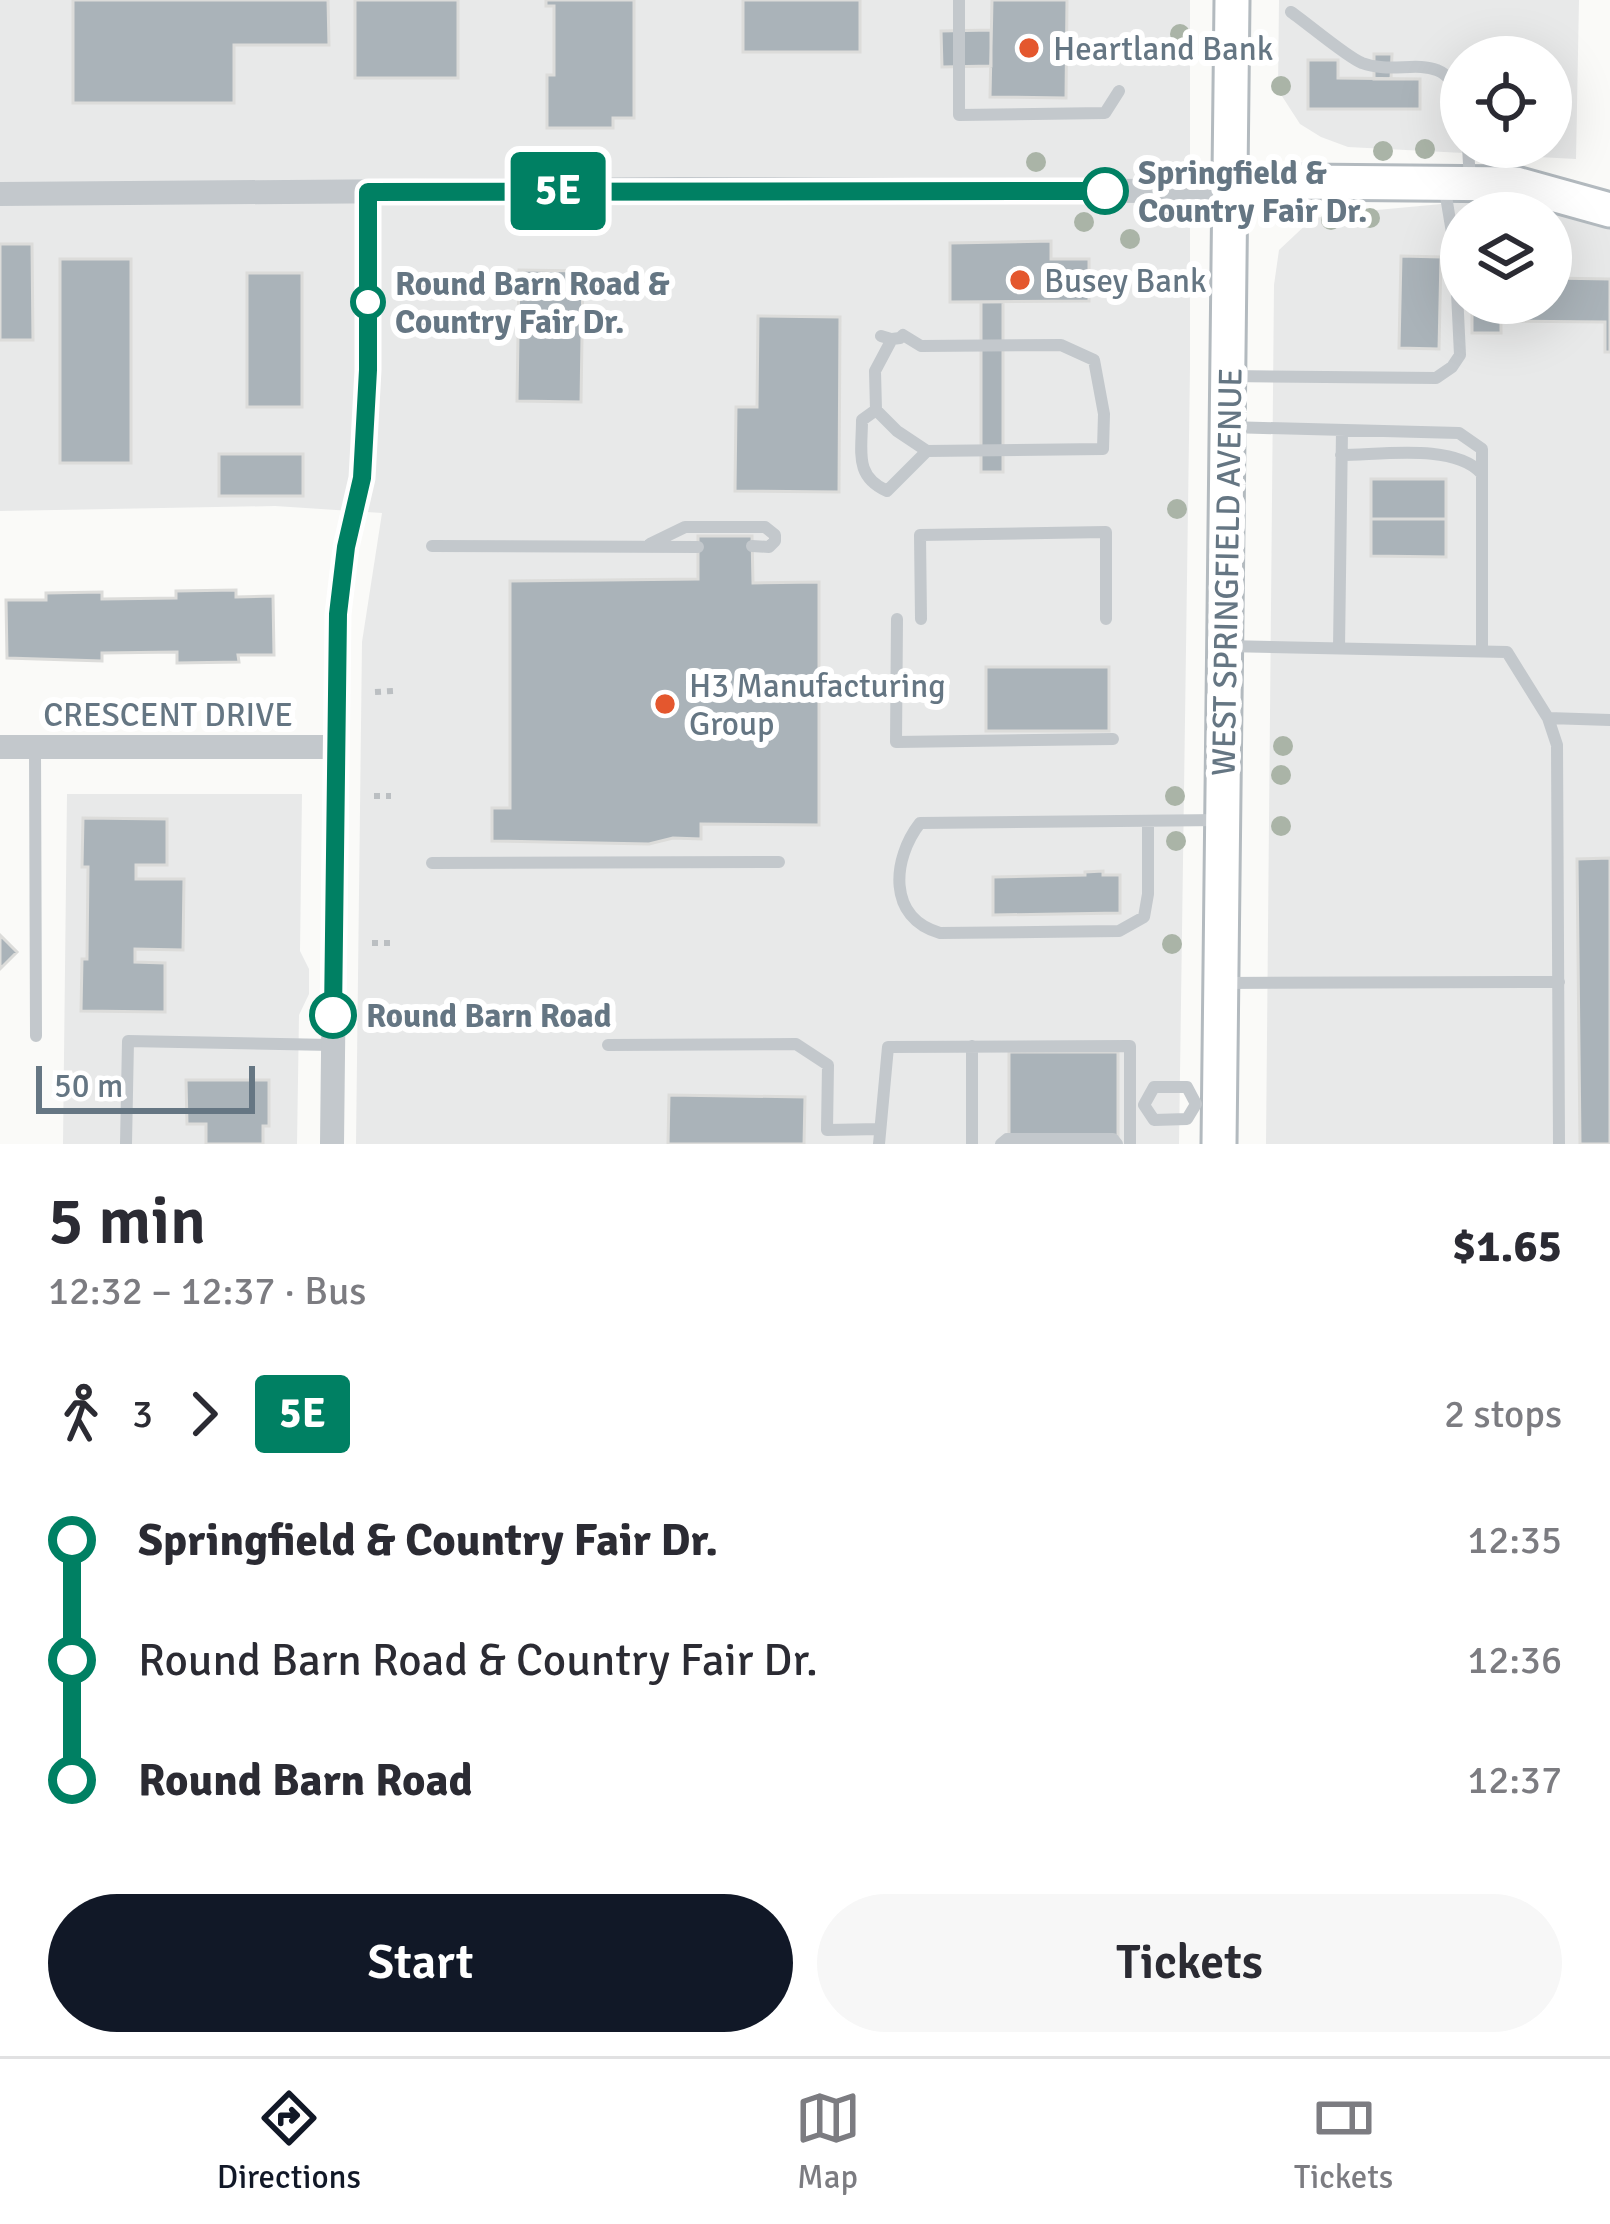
<!DOCTYPE html>
<meta charset="utf-8">
<style>
body{margin:0;font-family:Signika,sans-serif;background:#f7f7f7;color:#2b2b33;height:100vh;display:flex;flex-direction:column;font-size:45px;white-space:nowrap}
*{box-sizing:border-box;margin:0}
p{font-size:39px;color:#7c7c81}
.icon{flex:none;width:66px;height:66px;fill:none;stroke:currentColor;stroke-width:2;stroke-linecap:round;stroke-linejoin:round}
.map{position:relative;height:1144px;overflow:hidden}
.sheet{display:flex;flex-direction:column;background:#fff;flex:1}
.sheet>*{flex:none}
.badge{padding:0 24px;border-radius:9px;font-size:42px;line-height:78px}
.buttons{position:absolute;left:1440px;top:36px;display:grid;gap:24px}
.buttons a{display:grid;place-items:center;width:132px;height:132px;border-radius:50%;background:#fff;box-shadow:0 12px 48px #0002;font-size:60px}
.scale{position:absolute;left:36px;bottom:30px;width:219px;box-sizing:border-box;padding-left:12px;border:6px solid #657683;border-top:0;font-size:33px;line-height:42px;white-space:nowrap;color:#657683;-webkit-text-stroke:9px #fff;paint-order:stroke}
.map>.badge{position:absolute;translate:-50% -50%;box-shadow:0 0 0 6px #fff}
.legs{display:flex;align-items:center;gap:18px;height:132px;padding:0 48px;font-size:39px}
.legs p{margin-inline-start:auto}
.head{display:flex;align-items:center;justify-content:space-between;height:204px;padding:0 48px}
h1{font-size:66px;font-weight:600;line-height:90px}
.button{display:flex;gap:24px;margin-top:auto;padding:24px 48px}
.button a{flex:1;height:138px;border-radius:72px;background:#111827;color:#fff;font-size:48px;font-weight:600;line-height:138px;text-align:center}
.button a+a{background:#f7f7f7;color:#2b2b33}
ul{padding:0 48px;list-style:none}
li{display:flex;align-items:center;gap:42px;height:120px;font-size:45px}
li i{display:grid;place-items:center;width:18px;height:100%;margin:0 15px;background:currentColor}
li i::after{content:'';width:30px;height:30px;margin:-15px;border:9px solid;border-radius:50%;background:#fff}
li p{margin-inline-start:auto}
li:first-child i{background:linear-gradient(#0000 50%,currentColor 0)}
li:last-child i{background:linear-gradient(currentColor 50%,#0000 0)}
.tabs{display:flex;justify-content:space-around;align-items:center;height:168px;border-top:3px solid #e1e1e2;background:#fff;font-size:33px;color:#7c7c81}
.tabs a{display:grid;justify-items:center;gap:6px}
.tabs .active{color:#111827}
.map>svg:first-child{display:block}
</style>
<div class="map">
<svg width="1610" height="1144" viewBox="0 0 1610 1144">
<rect width="100%" height="100%" fill="#fafaf8"/>
<path fill="#e8e9e9" fill-rule="evenodd" d="M 0,0 L 1190,0 L 1190,367 L 1179,1144 L 356,1144 L 362,642 L 382,513 L 275,506 L 0,511 Z
M 1279,0 L 1579,0 L 1576,159 L 1348,147 L 1321,137 L 1300,124 L 1278,90 ZM 1461,57 L 1551,57 L 1551,147 L 1461,147 Z
M 1495,199 L 1579,212 L 1610,226 L 1610,1144 L 1266,1144 L 1274,285 L 1279,250 L 1312,219 L 1334,214 ZM 1461,213 L 1551,213 L 1551,303 L 1461,303 Z
M 67,794 L 302,794 L 300,951 L 309,969 L 309,994 L 299,1015 L 297,1144 L 63,1144 Z"/>
<path fill="#aab3b9" stroke="#dcdcda" stroke-width="3" d="M 73,0 L 328,0 L 329,45 L 234,45 L 234,103 L 73,103 Z
M 355,0 L 458,0 L 458,78 L 355,78 Z
M 546,0 L 634,0 L 634,118 L 613,118 L 613,128 L 547,128 L 547,75 L 554,75 L 554,6 L 546,6 Z
M 743,0 L 860,0 L 860,52 L 743,52 Z
M 992,0 L 1067,0 L 1066,98 L 990,97 Z
M 991,30 L 991,66 L 942,67 L 941,31 Z
M 1374,54 L 1392,54 L 1391,79 L 1374,79 Z
M 1308,60 L 1338,60 L 1338,78 L 1420,79 L 1420,109 L 1308,109 Z
M 1051,241 L 1051,259 L 1089,259 L 1089,301 L 950,302 L 950,243 Z
M 0,244 L 32,244 L 33,340 L 0,340 Z
M 1401,256 L 1441,257 L 1439,349 L 1399,348 Z
M 60,259 L 131,259 L 131,463 L 60,463 Z
M 519,270 L 583,271 L 581,402 L 517,401 Z
M 247,273 L 302,273 L 302,407 L 247,407 Z
M 1551,278 L 1610,279 L 1610,352 L 1605,352 L 1605,322 L 1501,321 L 1501,333 L 1472,333 L 1472,303 L 1551,303 Z
M 981,302 L 1003,302 L 1003,472 L 981,472 Z
M 758,316 L 840,317 L 839,492 L 735,491 L 736,407 L 757,407 Z
M 219,454 L 303,454 L 303,496 L 219,496 Z
M 1371,479 L 1446,479 L 1446,519 L 1371,519 Z
M 1371,519 L 1446,519 L 1446,557 L 1371,556 Z
M 698,536 L 752,536 L 753,583 L 819,582 L 819,825 L 701,824 L 701,839 L 673,838 L 649,844 L 492,841 L 492,808 L 510,808 L 510,581 L 698,579 Z
M 236,590 L 236,597 L 273,596 L 274,655 L 238,655 L 239,662 L 177,663 L 177,652 L 102,653 L 102,661 L 7,658 L 6,600 L 46,600 L 46,593 L 102,592 L 102,599 L 176,598 L 176,591 Z
M 986,667 L 1109,667 L 1109,731 L 986,731 Z
M 83,818 L 167,819 L 167,865 L 136,865 L 136,879 L 184,879 L 183,950 L 135,949 L 135,962 L 165,963 L 165,1012 L 81,1011 L 82,959 L 87,959 L 88,867 L 82,867 Z
M 1610,858 L 1610,1144 L 1580,1144 L 1577,859 Z
M 1103,871 L 1103,875 L 1120,875 L 1120,913 L 993,915 L 993,877 L 1085,875 L 1085,872 Z
M 0,935 L 17,952 L 0,969 Z
M 1009,1052 L 1118,1052 L 1118,1136 L 1009,1136 Z
M 186,1080 L 269,1080 L 269,1126 L 263,1126 L 263,1144 L 206,1144 L 206,1124 L 187,1124 Z
M 669,1095 L 805,1097 L 804,1144 L 668,1144 Z"/>
<g fill="none" stroke-linecap="round" stroke-linejoin="round">
<defs>
<path id="secondary" d="M 1231,187 L 1303,182 L 1516,184 L 1610,210
M 1219,1144 L 1232,0"/>
</defs>
<use href="#secondary" stroke="#b3babf" stroke-width="39"/>
<path stroke="#bbbfc2" stroke-width="6" stroke-dasharray="6 6" stroke-linecap="butt" d="M 375,692 L 393,691
M 374,796 L 391,796
M 372,943 L 390,943"/>
<path stroke="#c3c8cc" stroke-width="12" d="M 959,0 L 959,115 L 1105,113 L 1119,91
M 1291,12 C 1307,23 1348,58 1362,63 C 1401,78 1443,46 1461,100
M 1468,147 L 1470,181
M 881,336 L 891,339 L 892,339 L 900,338 L 903,335 L 921,346 L 1061,345 L 1094,360 L 1104,414 L 1103,449 L 927,451 L 897,431 L 876,410 L 875,371 L 892,339
M 1229,376 L 1436,378 L 1452,367 L 1460,355 L 1455,251 L 1444,184
M 876,410 L 862,420 C 862,452 854,476 887,491 L 927,451
M 1228,427 L 1459,433 L 1482,449 L 1482,651
M 1341,455 C 1380,455 1454,443 1481,473
M 650,544 L 685,527 L 765,527 L 775,535 L 775,541 L 769,547 L 752,546
M 432,546 L 698,547
M 897,619 L 896,742 L 1113,739
M 921,619 L 920,535 L 1106,532 L 1106,619
M 1226,646 L 1507,652 L 1548,718
M 1339,648 L 1342,431
M 35,748 L 36,1036
M 1148,822 L 1148,894 L 1144,917 L 1119,931 L 940,933 C 887,918 892,859 920,823 L 1222,820
M 432,863 L 779,862
M 1222,983 L 1559,982
M 608,1045 L 796,1044 L 828,1065 L 827,1130 L 880,1129
M 972,1046 L 972,1144
M 1154,1087 L 1187,1087 L 1196,1104 L 1187,1119 L 1154,1120 L 1144,1105 Z
M 126,1144 L 128,1041 L 332,1045
M 879,1144 L 888,1047 L 1130,1046 L 1130,1144
M 1001,1144 L 1007,1139 L 1113,1139 L 1117,1144
M 1559,1144 L 1557,745 L 1548,718 L 1610,720"/>
<path stroke="#c3c8cc" stroke-width="24" d="M 0,194 L 682,189 L 1163,191 L 1231,187
M 0,747 L 337,747
M 332,1144 L 338,614 L 345,547 L 362,478 L 367,370 L 368,192"/>
<use href="#secondary" stroke="#fff" stroke-width="33"/>
</g>
<g fill="#aab4a7">
<circle cx="1180" cy="34" r="10"/>
<circle cx="1281" cy="86" r="10"/>
<circle cx="1425" cy="149" r="10"/>
<circle cx="1383" cy="151" r="10"/>
<circle cx="1036" cy="162" r="10"/>
<circle cx="1370" cy="218" r="10"/>
<circle cx="1331" cy="220" r="10"/>
<circle cx="1084" cy="222" r="10"/>
<circle cx="1130" cy="239" r="10"/>
<circle cx="1177" cy="509" r="10"/>
<circle cx="1283" cy="746" r="10"/>
<circle cx="1281" cy="775" r="10"/>
<circle cx="1175" cy="796" r="10"/>
<circle cx="1281" cy="826" r="10"/>
<circle cx="1176" cy="841" r="10"/>
<circle cx="1172" cy="944" r="10"/>
</g>
<g fill="none" stroke-linecap="round" stroke-linejoin="round">
<defs>
<path id="line-1" d="M 333,1015 L 338,614 L 346,547 L 362,478 L 368,370 L 368,192 L 1105,191"/>
</defs>
<use href="#line-1" stroke="#fff" stroke-width="27"/>
<use href="#line-1" stroke="#008063" stroke-width="18"/>
</g>
<g fill="#e4572e" stroke="#fff" stroke-width="4.5">
<circle cx="1029" cy="48" r="12"/>
<circle cx="1020" cy="280" r="12"/>
<circle cx="665" cy="704" r="12"/>
</g>
<g fill="#fff" stroke="#008063" stroke-width="6">
<circle cx="1105" cy="191" r="21"/>
<circle cx="368" cy="302" r="15"/>
<circle cx="333" cy="1015" r="21"/>
</g>
<g text-anchor="middle" stroke-width="12" stroke-linejoin="round" paint-order="stroke">
<g font-size="33" fill="#657683" stroke="#fff" text-anchor="start">
<text x="1053" y="60">Heartland Bank</text>
<text x="1044" y="292">Busey Bank</text>
<text x="689" y="697">H3 Manufacturing<tspan x="689" dy="38">Group</tspan></text>
</g>
<g font-size="33" font-weight="bold" fill="#657683" stroke="#fff" text-anchor="start">
<text x="1138" y="184">Springfield &amp;<tspan x="1138" dy="38">Country Fair Dr.</tspan></text>
<text x="395" y="295">Round Barn Road &amp;<tspan x="395" dy="38">Country Fair Dr.</tspan></text>
<text x="366" y="1027">Round Barn Road</text>
</g>
<g font-size="33" fill="#657683" stroke="#fff">
<text transform="translate(1226 572) rotate(-89)" y="12">WEST SPRINGFIELD AVENUE</text>
<text x="168" y="726">CRESCENT DRIVE</text>
</g>
</g>
</svg>
<div class="buttons">
<a><svg class="icon" aria-label="locate" viewBox="0 0 24 24"><circle cx="12" cy="12" r="6"/><path d="M12 2v4M12 18v4M2 12h4M18 12h4"/></svg></a>
<a><svg class="icon" aria-label="layers" viewBox="0 0 24 24"><path d="M12 4l9 5-9 5-9-5zM3 14l9 5 9-5"/></svg></a>
</div>
<div class="scale">50 m</div>
<b class="badge" style="left:558px;top:191px;background:#008063;color:#fff">5E</b>
</div>
<section class="sheet">
<div class="head"><div><h1>5 min</h1><p>12:32 – 12:37 · Bus</p></div><b>$1.65</b></div>
<div class="legs"><svg class="icon" aria-label="walk" viewBox="0 0 24 24"><circle cx="13" cy="4" r="2"/><path d="M13 8l-2 6 4 7M11 14l-3 7M7 12l3-4h3l4 4"/></svg>3<svg class="icon" aria-label="forward" viewBox="0 0 24 24"><path d="M9 5l7 7-7 7"/></svg><b class="badge" style="background:#008063;color:#fff">5E</b><p>2 stops</p></div>
<ul>
<li><i style="color:#008063"></i><b>Springfield &amp; Country Fair Dr.</b><p>12:35</p></li>
<li><i style="color:#008063"></i><span>Round Barn Road &amp; Country Fair Dr.</span><p>12:36</p></li>
<li><i style="color:#008063"></i><b>Round Barn Road</b><p>12:37</p></li>
</ul>
<div class="button"><a>Start</a><a>Tickets</a></div>
</section>
<nav class="tabs">
<a class="active"><svg class="icon" aria-label="directions" viewBox="0 0 24 24"><path d="M12 3l9 9-9 9-9-9zM9 14v-3h6M13 9l2 2-2 2"/></svg>Directions</a>
<a><svg class="icon" aria-label="map" viewBox="0 0 24 24"><path d="M3 6l6-2 6 2 6-2v14l-6 2-6-2-6 2zM9 4v14M15 6v14"/></svg>Map</a>
<a><svg class="icon" aria-label="tickets" viewBox="0 0 24 24"><path d="M3 7h18v10H3zM15 7v10"/></svg>Tickets</a>
</nav>
